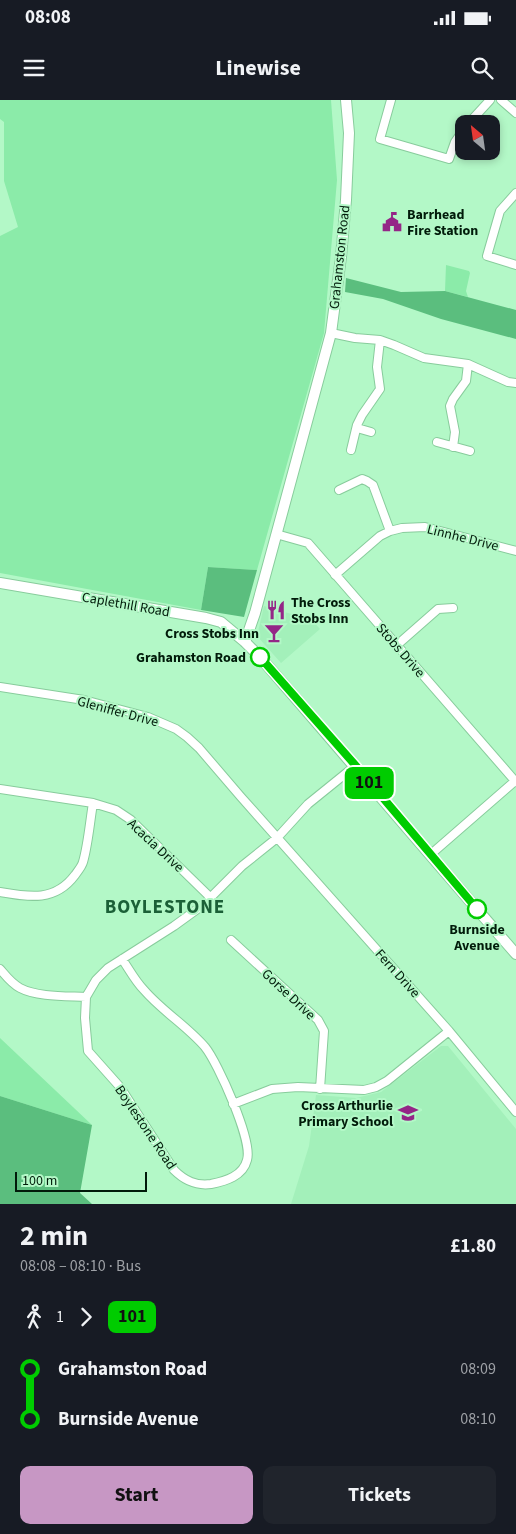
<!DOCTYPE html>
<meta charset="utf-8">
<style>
body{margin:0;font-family:"Source Sans 3",sans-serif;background:#20242c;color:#f1f3f6;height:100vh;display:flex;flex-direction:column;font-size:19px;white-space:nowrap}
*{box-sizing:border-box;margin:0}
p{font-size:16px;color:#9ea1a6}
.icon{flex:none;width:28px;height:28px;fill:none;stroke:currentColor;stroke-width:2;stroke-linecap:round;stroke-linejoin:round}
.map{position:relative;height:1104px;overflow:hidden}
.sheet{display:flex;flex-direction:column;background:#171b24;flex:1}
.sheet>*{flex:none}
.badge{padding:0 10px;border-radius:8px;font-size:18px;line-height:32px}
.needle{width:32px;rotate:331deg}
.controls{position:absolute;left:455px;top:15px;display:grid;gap:10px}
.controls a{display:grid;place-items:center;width:45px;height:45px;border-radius:10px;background:#171b24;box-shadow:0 2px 8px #0003;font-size:25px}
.scale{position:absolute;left:15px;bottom:12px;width:132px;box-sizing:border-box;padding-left:5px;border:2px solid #011b0a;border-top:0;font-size:14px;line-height:18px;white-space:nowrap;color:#011b0a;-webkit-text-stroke:4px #b3f8c7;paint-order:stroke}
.map>.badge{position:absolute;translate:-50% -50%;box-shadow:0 0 0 2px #fff}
.legs{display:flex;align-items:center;gap:8px;height:55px;padding:0 20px;font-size:16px}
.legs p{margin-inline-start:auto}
.overview{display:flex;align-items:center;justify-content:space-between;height:85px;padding:0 20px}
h1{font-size:28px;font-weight:700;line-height:38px}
.button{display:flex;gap:10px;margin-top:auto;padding:10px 20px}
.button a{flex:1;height:58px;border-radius:10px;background:#c797c4;color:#111;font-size:20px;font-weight:700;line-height:58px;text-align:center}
.button a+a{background:#20242c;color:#f1f3f6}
ul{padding:0 20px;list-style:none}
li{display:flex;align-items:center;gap:18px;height:50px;font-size:19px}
li i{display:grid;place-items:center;width:8px;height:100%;margin:0 6px;background:currentColor}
li i::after{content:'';width:12px;height:12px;margin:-6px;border:4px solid;border-radius:50%;background:#171b24}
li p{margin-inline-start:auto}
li:first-child i{background:linear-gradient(#0000 50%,currentColor 0)}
li:last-child i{background:linear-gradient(currentColor 50%,#0000 0)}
.status{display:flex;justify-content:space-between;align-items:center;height:35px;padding:0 25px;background:#171b24;direction:ltr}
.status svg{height:14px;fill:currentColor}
header{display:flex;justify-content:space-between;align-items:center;height:65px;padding:0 20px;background:#171b24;font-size:22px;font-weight:700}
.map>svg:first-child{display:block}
</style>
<div class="status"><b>08:08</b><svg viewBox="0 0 49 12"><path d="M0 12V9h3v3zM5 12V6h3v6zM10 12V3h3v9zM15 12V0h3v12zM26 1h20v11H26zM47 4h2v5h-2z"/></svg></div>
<header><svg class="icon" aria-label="menu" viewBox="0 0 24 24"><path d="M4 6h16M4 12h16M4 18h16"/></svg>Linewise<svg class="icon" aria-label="search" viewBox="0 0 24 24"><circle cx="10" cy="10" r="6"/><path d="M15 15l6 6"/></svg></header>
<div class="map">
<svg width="516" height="1104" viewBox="0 0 516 1104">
<rect width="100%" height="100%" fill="#b3f8c7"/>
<path fill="#a3f0ba" d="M 264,506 L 312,520 L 320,529 L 281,563 L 257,536 Z
M 441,946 L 448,946 L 516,1029 L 516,1104 L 291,1104 L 309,1046 L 316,995 L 356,998 L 381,992 Z"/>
<path fill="#8beba9" d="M 0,0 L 331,0 L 337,80 L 324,233 L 257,470 L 208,467 L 201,510 L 0,473 L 0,136 L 18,127 L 4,81 L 4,22 L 0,19 Z
M 446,165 L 469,171 L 470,173 L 466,191 L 468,197 L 445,191 Z
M 0,938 L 92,1025 L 0,996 Z"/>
<path fill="#5bbe7e" d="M 346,178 L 401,192 L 445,191 L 516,210 L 516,239 L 441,219 L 383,199 L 345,192 Z
M 208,467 L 257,470 L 244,517 L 201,510 Z
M 0,996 L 92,1025 L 80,1093 L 92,1104 L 0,1104 Z"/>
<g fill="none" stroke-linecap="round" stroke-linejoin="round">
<defs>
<path id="street" d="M 391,0 L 380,39 L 449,59 L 455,42 L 464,29
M 501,0 L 516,13
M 468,24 L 490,0
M 516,93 L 500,111 L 487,156 L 516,165
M 331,233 L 355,238 L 380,240 L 394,245 L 424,258 L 468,264 L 508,282 L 516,283
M 357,328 L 371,332
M 437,342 L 470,351
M 453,347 L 455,332 L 450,306 L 453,299 L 466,281 L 468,264
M 351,350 L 357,325 L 362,315 L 380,289 L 377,267 L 380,240
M 339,390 L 362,379 L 367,381 L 373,385 L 390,431
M 276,434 L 308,443 L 516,682
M 335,475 L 380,436 L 390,431 L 402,428 L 425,427 L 516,451
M 397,545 L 438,509 L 453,508
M 0,587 L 84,600 L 148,617 L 176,629 L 187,637 L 199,648 L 241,697 L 449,931 L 516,1012
M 0,689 L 93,703 L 116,710 L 131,720 L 211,798
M 430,755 L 515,681
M 0,792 C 29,797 55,802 75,775 C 78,771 82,766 83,762 C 88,745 90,721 93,703
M 231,840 L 318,920 L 324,931 L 320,989
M 122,859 C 129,869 135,881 144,890 C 162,911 187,926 205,947 C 218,963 253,1041 247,1060 C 243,1076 226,1081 211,1084 C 196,1086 185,1081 174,1070 L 120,987 L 88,951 L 85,918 L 86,897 L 96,880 L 108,868 L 174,826 L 203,805 L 242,766 L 277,738 L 308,704 L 355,666
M 0,869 C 6,876 11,883 20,888 C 37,897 66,896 86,897
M 233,1004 L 272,989 L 298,987 L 364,990 L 376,987 L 387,981 L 449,931"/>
<path id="secondary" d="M 0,483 L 206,518 L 221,522 L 245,542 L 260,557 C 346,656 430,756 516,854
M 245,542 L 255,513 L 331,233 L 341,157 L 346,100 L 349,33 L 346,0"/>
</defs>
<use href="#street" stroke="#88cc9c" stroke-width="10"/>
<use href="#secondary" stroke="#88cc9c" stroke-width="12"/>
<use href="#street" stroke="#fff" stroke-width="8"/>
<use href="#secondary" stroke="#fff" stroke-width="10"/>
</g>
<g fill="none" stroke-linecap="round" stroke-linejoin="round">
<defs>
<path id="line-1" d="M 260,557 L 356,666 L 477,809"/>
</defs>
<use href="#line-1" stroke="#fff" stroke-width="11"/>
<use href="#line-1" stroke="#0c0" stroke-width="8"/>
</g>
<defs>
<symbol id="civic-bare" viewBox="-9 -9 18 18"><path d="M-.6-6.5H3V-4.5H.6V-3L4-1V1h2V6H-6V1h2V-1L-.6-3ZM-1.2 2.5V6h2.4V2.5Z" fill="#942687" stroke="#b3f8c7" stroke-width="2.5" paint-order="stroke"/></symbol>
<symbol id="restaurant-bare" viewBox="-9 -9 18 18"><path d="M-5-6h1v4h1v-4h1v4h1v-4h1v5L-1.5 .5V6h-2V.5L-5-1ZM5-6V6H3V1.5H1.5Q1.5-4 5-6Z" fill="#942687" stroke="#b3f8c7" stroke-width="2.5" paint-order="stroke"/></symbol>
<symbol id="bar-bare" viewBox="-9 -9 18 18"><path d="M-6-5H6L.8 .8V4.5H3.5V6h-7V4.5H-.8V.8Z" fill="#942687" stroke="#b3f8c7" stroke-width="2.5" paint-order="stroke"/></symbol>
<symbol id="school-bare" viewBox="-9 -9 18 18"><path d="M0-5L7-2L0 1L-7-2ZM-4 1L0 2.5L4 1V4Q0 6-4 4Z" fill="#942687" stroke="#b3f8c7" stroke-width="2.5" paint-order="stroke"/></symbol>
</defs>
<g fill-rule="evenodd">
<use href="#civic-bare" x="378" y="108" width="28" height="28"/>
<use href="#restaurant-bare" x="262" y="496" width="28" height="28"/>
<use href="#bar-bare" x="260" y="519" width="28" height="28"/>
<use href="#school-bare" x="394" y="999" width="28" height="28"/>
</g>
<g fill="#fff" stroke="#0c0" stroke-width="2.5">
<circle cx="260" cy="557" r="9"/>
<circle cx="477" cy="809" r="9"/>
</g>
<g text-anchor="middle" stroke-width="4" stroke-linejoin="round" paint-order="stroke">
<g font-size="14" font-weight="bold" fill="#011b0a" stroke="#b3f8c7" text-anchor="start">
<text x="407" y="119">Barrhead<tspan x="407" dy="16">Fire Station</tspan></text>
<text x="291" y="507">The Cross<tspan x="291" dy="16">Stobs Inn</tspan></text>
<text x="259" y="538" text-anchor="end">Cross Stobs Inn</text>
<text x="393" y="1010" text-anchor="end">Cross Arthurlie<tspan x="393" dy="16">Primary School</tspan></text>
</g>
<g font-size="14" fill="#011b0a" stroke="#b3f8c7">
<text transform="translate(339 157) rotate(-84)" y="5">Grahamston Road</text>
<text transform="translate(463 437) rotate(14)" y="5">Linnhe Drive</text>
<text transform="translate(126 504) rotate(10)" y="5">Caplethill Road</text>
<text transform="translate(401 550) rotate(49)" y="5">Stobs Drive</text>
<text transform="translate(118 611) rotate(15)" y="5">Gleniffer Drive</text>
<text transform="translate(156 745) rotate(43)" y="5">Acacia Drive</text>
<text transform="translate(398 873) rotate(48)" y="5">Fern Drive</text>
<text transform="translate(289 894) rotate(43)" y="5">Gorse Drive</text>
<text transform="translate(146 1027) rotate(56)" y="5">Boylestone Road</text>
</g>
<g font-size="14" font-weight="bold" fill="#011b0a" stroke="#b3f8c7" text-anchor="end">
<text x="246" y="562">Grahamston Road</text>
<text x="477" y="834" text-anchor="middle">Burnside<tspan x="477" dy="16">Avenue</tspan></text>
</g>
<g font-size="19" font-weight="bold" letter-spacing="1" fill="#1b6037" stroke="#b3f8c7">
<text x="165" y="813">BOYLESTONE</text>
</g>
</g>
</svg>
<div class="controls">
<a><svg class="needle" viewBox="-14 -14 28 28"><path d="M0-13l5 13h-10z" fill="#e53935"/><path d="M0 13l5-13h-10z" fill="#9ea1a6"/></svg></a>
</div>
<div class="scale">100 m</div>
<b class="badge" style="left:369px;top:683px;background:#0c0;color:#111">101</b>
</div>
<section class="sheet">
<div class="overview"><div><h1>2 min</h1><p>08:08 – 08:10 · Bus</p></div><b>£1.80</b></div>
<div class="legs"><svg class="icon" aria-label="walk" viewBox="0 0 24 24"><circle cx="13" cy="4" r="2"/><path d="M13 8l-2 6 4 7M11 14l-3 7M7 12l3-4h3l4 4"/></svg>1<svg class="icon" aria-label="forward" viewBox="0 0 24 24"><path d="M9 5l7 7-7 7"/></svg><b class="badge" style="background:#0c0;color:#111">101</b></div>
<ul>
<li><i style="color:#0c0"></i><b>Grahamston Road</b><p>08:09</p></li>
<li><i style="color:#0c0"></i><b>Burnside Avenue</b><p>08:10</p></li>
</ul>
<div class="button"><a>Start</a><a>Tickets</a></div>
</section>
